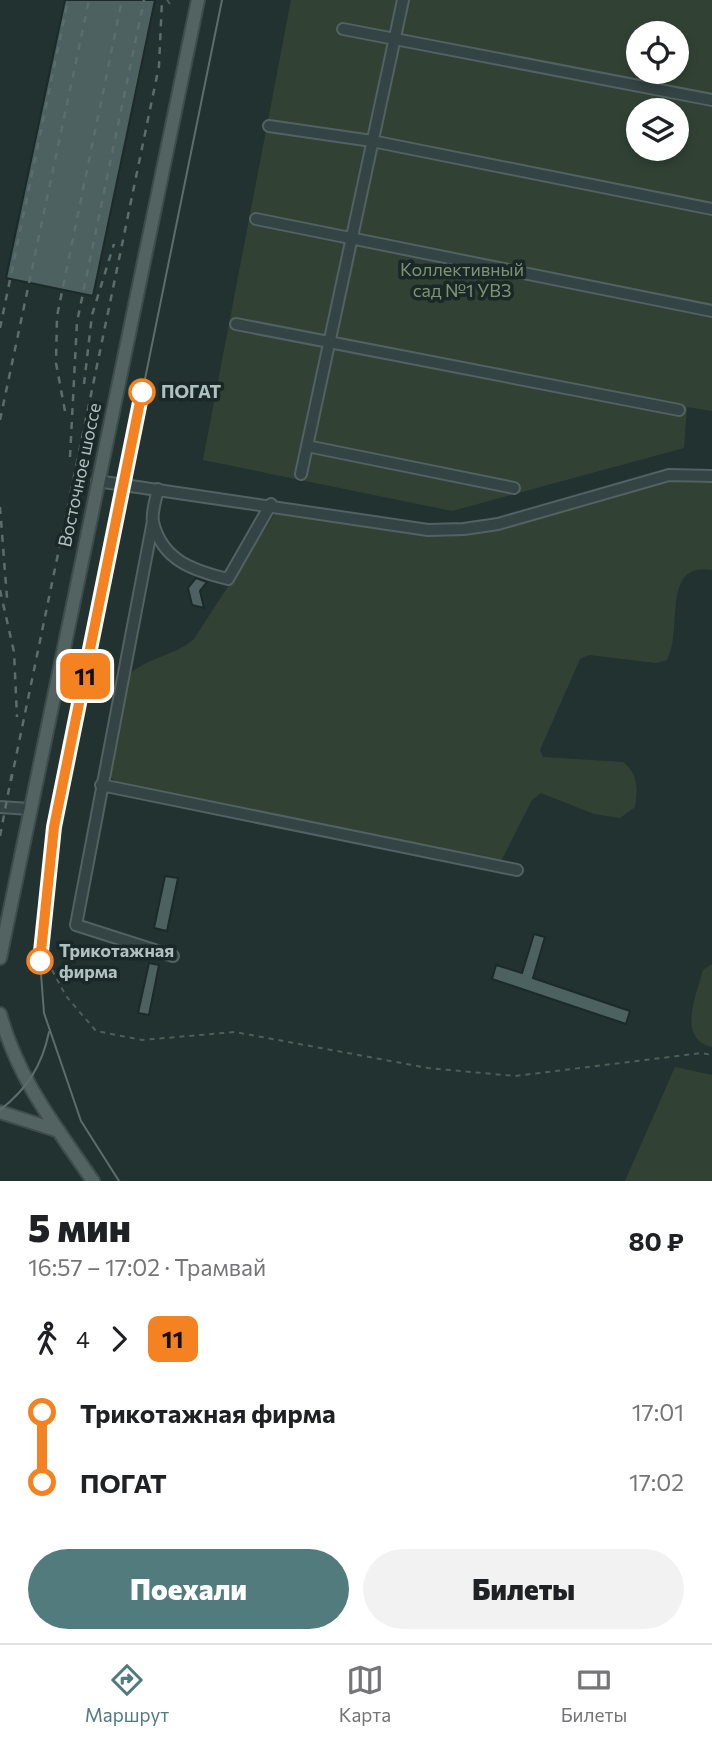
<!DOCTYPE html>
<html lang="ru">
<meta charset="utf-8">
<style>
body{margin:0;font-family:Commissioner,sans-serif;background:#f2f2f2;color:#202124;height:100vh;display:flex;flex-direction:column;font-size:26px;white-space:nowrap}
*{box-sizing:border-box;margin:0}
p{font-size:23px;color:#757577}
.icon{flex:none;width:38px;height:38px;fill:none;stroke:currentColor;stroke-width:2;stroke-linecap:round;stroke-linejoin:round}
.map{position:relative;height:1181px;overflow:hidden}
.sheet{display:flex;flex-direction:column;background:#fff;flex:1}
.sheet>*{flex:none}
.badge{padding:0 14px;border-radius:10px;font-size:24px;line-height:46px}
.controls{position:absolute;left:626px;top:21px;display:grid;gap:14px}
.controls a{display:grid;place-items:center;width:63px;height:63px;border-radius:50%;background:#fff;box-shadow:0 4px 10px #0003;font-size:35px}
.map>.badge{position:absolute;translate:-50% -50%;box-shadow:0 0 0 4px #fff}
.legs{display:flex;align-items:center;gap:10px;height:77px;padding:0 28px;font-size:23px}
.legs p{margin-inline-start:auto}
.head{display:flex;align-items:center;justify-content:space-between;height:119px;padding:0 28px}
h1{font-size:38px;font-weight:800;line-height:52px}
.button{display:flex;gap:14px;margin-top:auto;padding:14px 28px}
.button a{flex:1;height:80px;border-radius:42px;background:#517b7c;color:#fff;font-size:28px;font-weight:800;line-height:80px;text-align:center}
.button a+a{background:#f2f2f2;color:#202124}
ul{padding:0 28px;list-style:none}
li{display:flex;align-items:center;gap:24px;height:70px;font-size:26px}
li i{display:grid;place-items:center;width:10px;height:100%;margin:0 9px;background:currentColor}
li i::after{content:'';width:18px;height:18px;margin:-9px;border:5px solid;border-radius:50%;background:#fff}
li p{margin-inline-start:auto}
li:first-child i{background:linear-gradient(#0000 50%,currentColor 0)}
li:last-child i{background:linear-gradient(currentColor 50%,#0000 0)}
.tabs{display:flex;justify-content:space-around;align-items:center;height:98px;border-top:2px solid #e0e0e0;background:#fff;font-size:19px;color:#757577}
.tabs a{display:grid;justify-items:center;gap:4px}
.tabs .selected{color:#517b7c}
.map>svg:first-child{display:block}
</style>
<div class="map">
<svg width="712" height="1181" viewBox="0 0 712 1181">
<rect width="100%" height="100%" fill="#223231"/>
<path fill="#314235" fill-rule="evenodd" d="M 291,0 L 712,0 L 712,411 L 687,407 L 684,448 L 452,511 L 203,460 ZM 639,33 L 677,33 L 677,72 L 639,72 ZM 639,110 L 677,110 L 677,149 L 639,149 Z
M 670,481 L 712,483 L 712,570 C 660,562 684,629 667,660 L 656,663 L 589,655 L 580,659 L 540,750 L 543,757 L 623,762 C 638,774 638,788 635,807 L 620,818 L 594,814 L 541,793 L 532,800 L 501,861 L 492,861 L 118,783 L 110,777 L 109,765 L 130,674 C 148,657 175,656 194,639 L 276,512 L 426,536 L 459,536 L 497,529 Z
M 712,964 L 712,1047 C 676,1039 697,994 703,970 Z
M 675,1067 L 712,1075 L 712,1181 L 625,1181 Z"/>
<path fill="#4d6160" stroke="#1c2a29" stroke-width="2" d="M 65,0 L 155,0 L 93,296 L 6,278 Z
M 196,578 L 207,582 L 200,591 L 204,608 L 192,605 L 188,588 Z
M 165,876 L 178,878 L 167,931 L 154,928 Z
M 534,934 L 545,937 L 533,978 L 630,1011 L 626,1024 L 492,979 L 496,965 L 522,973 Z
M 149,963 L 159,965 L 149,1015 L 138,1013 Z"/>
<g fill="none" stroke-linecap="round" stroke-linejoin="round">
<defs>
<path id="minor" d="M 343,29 L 712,100
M 269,126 L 372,141 L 712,209
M 256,219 L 712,311
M 236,324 L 679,410
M 307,446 L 514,488
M 301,474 L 403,0
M 97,481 L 428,530 L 464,529 L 498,524 L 669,475 L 712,476
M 158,489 C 156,499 151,513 153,522 C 162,561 195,571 228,579 L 271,504
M 153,521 L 76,925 L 173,956
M 101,785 L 517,870
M 0,807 L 30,809"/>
<path id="major" d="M 0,958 L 198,0
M 0,1014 C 19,1081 54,1124 93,1181
M 0,1112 L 59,1131"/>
</defs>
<use href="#minor" stroke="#526161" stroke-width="14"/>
<use href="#major" stroke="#3e4d4c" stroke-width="16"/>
<path stroke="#4e5f57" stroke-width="2" stroke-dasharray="5 5" stroke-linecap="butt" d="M 167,0 L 170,4
M 52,970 L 66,996 L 96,1031 L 142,1040 L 235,1032 L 428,1068 L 515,1076 L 702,1053 L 712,1055"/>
<use href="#minor" stroke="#344343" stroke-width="10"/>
<use href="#major" stroke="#536362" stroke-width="12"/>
<path stroke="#5b6d6c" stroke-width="2" d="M 0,1110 C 27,1089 42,1066 49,1032
M 119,1181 L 81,1121 L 44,1013 L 40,961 L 54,827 L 222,0"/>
<path stroke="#5b6d6c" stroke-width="2.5" stroke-dasharray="7 7" stroke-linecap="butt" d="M 0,328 L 68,0
M 84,384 L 92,315 L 114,244
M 65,411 L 56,363 L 57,316 L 122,0
M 0,420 L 89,0
M 70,457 L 77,322 L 144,0
M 0,507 L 7,598
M 0,590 L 14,652 L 17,717
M 11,781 L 159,66 L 162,0
M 0,836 L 12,773"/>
</g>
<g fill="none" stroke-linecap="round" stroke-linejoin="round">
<defs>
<path id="line-1" d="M 40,961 L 54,827 L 142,392"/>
</defs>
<use href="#line-1" stroke="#fff" stroke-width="16"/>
<use href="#line-1" stroke="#f58220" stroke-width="10"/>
</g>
<g fill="#fff" stroke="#f58220" stroke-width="3.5">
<circle cx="142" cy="392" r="12"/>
<circle cx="40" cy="961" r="12"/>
</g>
<g text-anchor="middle" stroke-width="7" stroke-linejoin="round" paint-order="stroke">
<g font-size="18" fill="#7f9371" stroke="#1a2827">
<text x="462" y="276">Коллективный<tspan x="462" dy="21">сад №1 УВЗ</tspan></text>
</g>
<g font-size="18" font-weight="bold" fill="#afc0c0" stroke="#1a2827" text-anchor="start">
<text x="161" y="398">ПОГАТ</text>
<text x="59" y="957">Трикотажная<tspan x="59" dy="21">фирма</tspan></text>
</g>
<g font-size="18" fill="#afc0c0" stroke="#1a2827">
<text transform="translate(80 475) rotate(-78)" y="6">Восточное шоссе</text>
</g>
</g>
</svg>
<div class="controls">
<a><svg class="icon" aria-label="locate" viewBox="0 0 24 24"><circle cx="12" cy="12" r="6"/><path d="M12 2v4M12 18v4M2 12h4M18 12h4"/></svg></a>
<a><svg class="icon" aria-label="layers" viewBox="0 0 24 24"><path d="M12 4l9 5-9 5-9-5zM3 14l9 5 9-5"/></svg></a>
</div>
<b class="badge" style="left:85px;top:676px;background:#f58220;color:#111">11</b>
</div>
<section class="sheet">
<div class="head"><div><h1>5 мин</h1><p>16:57 – 17:02 · Трамвай</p></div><b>80 ₽</b></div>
<div class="legs"><svg class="icon" aria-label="walk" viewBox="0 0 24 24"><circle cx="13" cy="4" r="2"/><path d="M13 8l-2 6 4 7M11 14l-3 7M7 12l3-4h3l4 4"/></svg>4<svg class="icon" aria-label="forward" viewBox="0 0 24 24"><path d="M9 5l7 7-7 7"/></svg><b class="badge" style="background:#f58220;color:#111">11</b></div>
<ul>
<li><i style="color:#f58220"></i><b>Трикотажная фирма</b><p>17:01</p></li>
<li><i style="color:#f58220"></i><b>ПОГАТ</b><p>17:02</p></li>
</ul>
<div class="button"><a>Поехали</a><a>Билеты</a></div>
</section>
<nav class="tabs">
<a class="selected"><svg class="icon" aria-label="directions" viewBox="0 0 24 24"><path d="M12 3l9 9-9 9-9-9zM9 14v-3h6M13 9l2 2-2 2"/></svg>Маршрут</a>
<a><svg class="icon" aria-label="map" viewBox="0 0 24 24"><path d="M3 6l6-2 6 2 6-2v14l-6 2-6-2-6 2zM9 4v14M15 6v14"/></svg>Карта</a>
<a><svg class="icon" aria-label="tickets" viewBox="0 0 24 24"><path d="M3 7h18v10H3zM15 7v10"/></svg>Билеты</a>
</nav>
